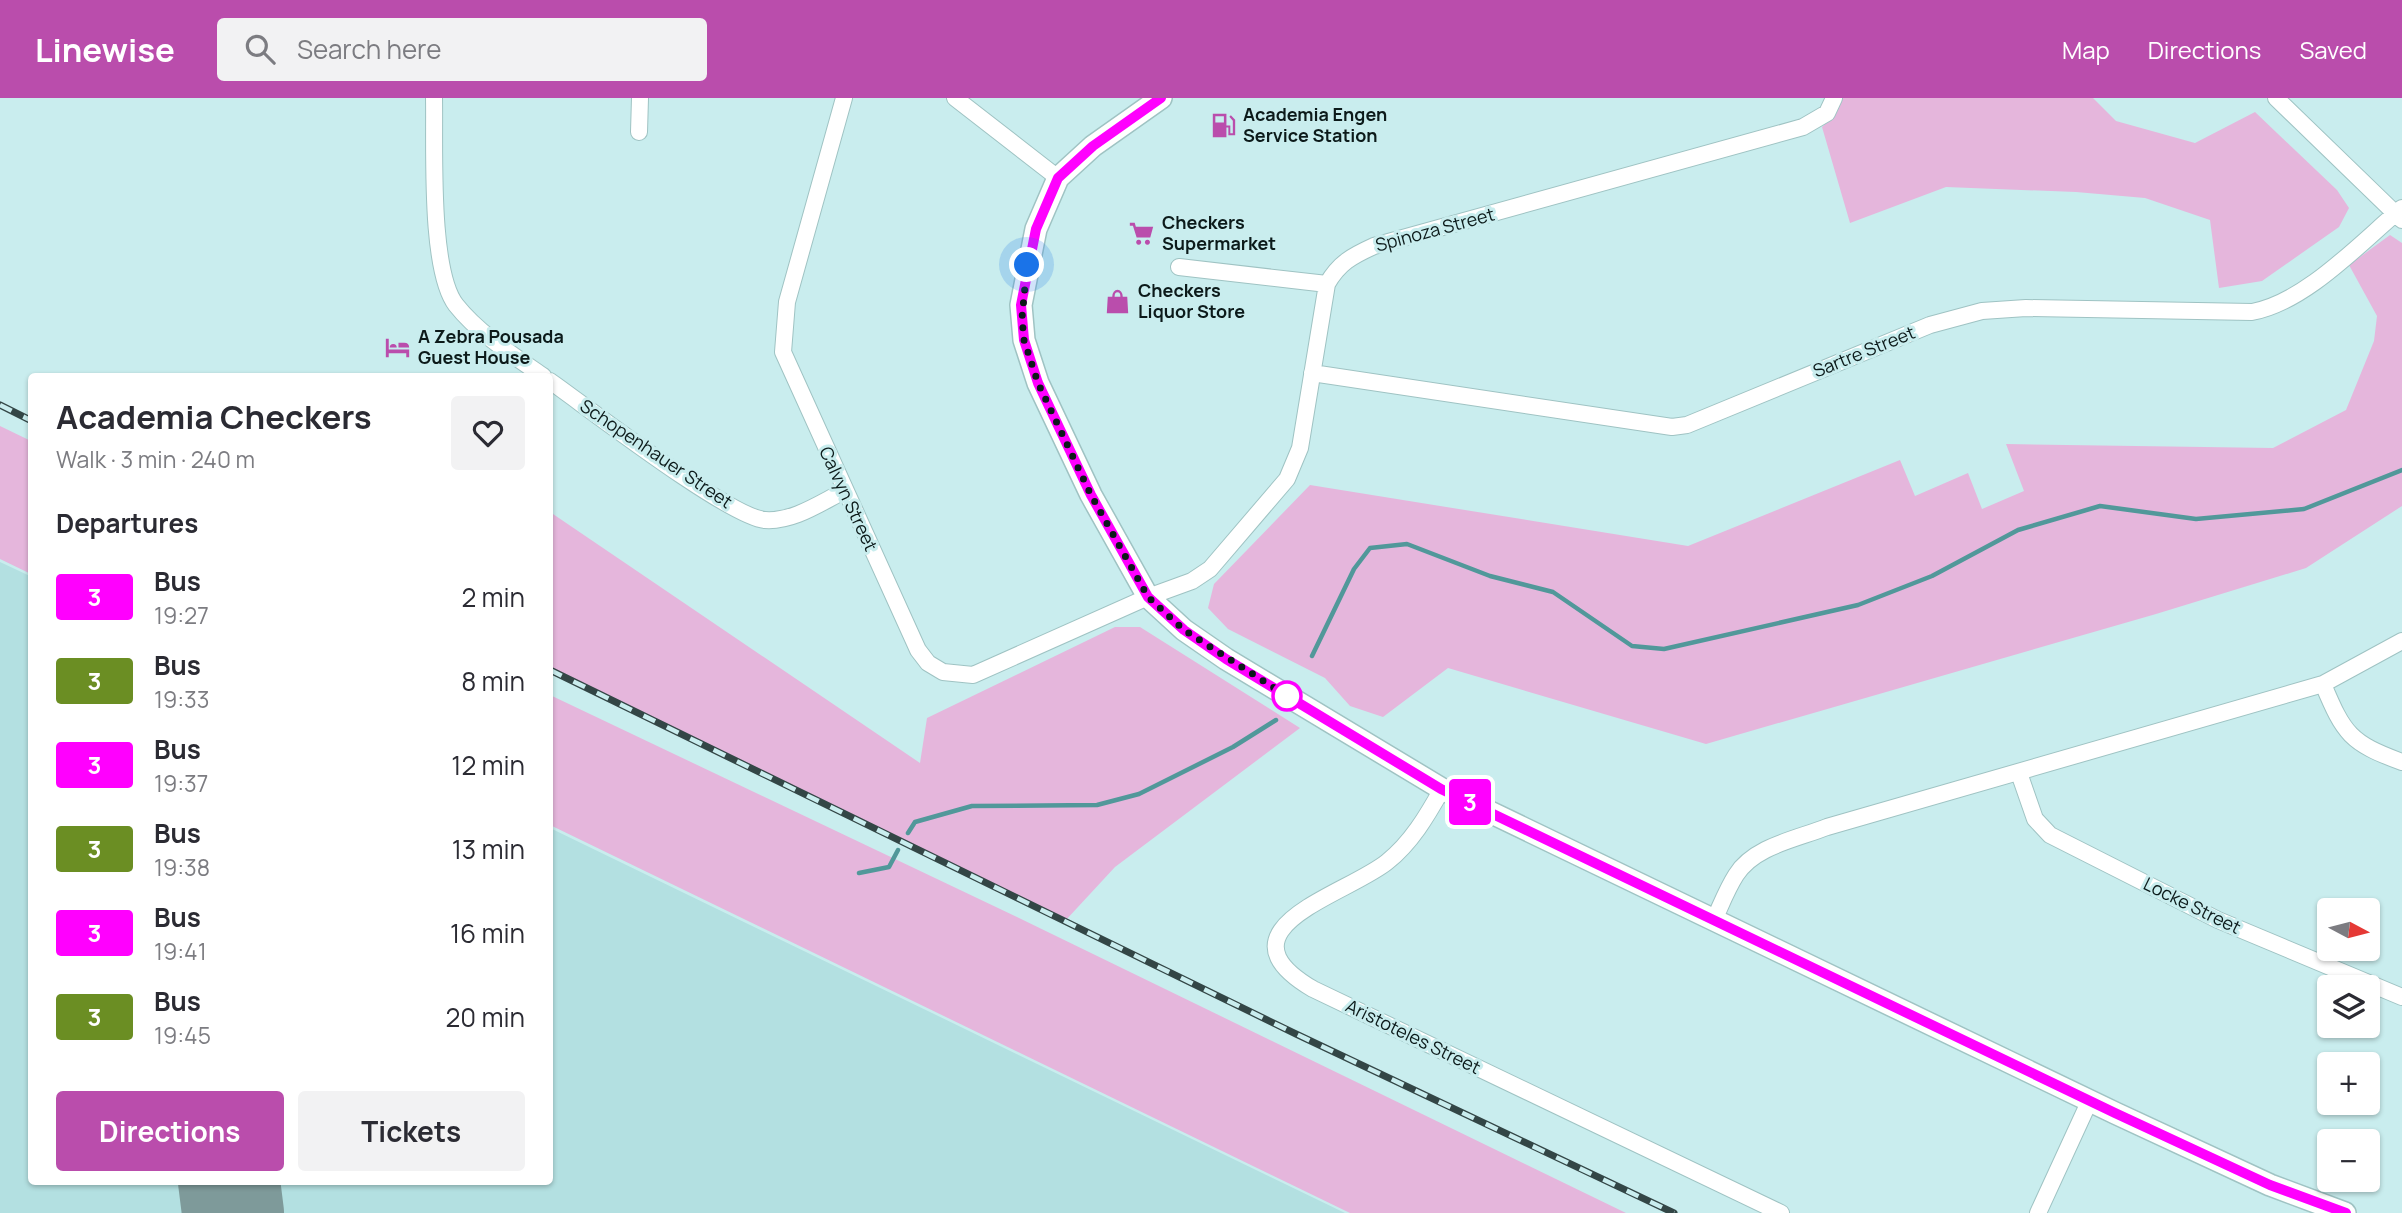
<!DOCTYPE html>
<meta charset="utf-8">
<style>
body{margin:0;font-family:Manrope,sans-serif;background:#f2f2f3;color:#2b2b33;height:100vh;display:flex;flex-direction:column;font-size:26px;white-space:nowrap}
*{box-sizing:border-box;margin:0}
p{font-size:23px;color:#7c7c81}
.icon{flex:none;width:38px;height:38px;fill:none;stroke:currentColor;stroke-width:2;stroke-linecap:round;stroke-linejoin:round}
.map{position:relative;flex:1;overflow:hidden}
.panel{position:absolute;left:28px;top:275px;width:525px;height:812px;display:flex;flex-direction:column;background:#fff;border-radius:7px;box-shadow:0 2px 5px #0004}
.panel>*{flex:none}
.badge{padding:0 14px;border-radius:5px;font-size:24px;line-height:46px}
.needle{width:46px;rotate:97deg}
.fabs{position:absolute;left:2317px;top:800px;display:grid;gap:14px}
.fabs a{display:grid;place-items:center;width:63px;height:63px;border-radius:7px;background:#fff;box-shadow:0 2px 5px #0004;font-size:35px}
.you{position:absolute;width:35px;height:35px;margin:-18px;border:5px solid #fff;border-radius:50%;background:#1a73e8;box-shadow:0 0 0 10px #1a73e833}
.map>.badge{position:absolute;translate:-50% -50%;box-shadow:0 0 0 4px #fff}
h2{padding:0 28px;font-size:26px;line-height:63px}
.round{display:grid;place-items:center;flex:none;width:74px;height:74px;border-radius:7px;background:#f2f2f3}
.overview{display:flex;align-items:center;justify-content:space-between;height:119px;padding:0 28px}
h1{font-size:33px;font-weight:700;line-height:52px}
.action{display:flex;gap:14px;margin-top:auto;padding:14px 28px}
.action a{flex:1;height:80px;border-radius:7px;background:#ba4dac;color:#fff;font-size:28px;font-weight:700;line-height:80px;text-align:center}
.action a+a{background:#f2f2f3;color:#2b2b33}
ul{padding:0;list-style:none}
li{display:flex;align-items:center;gap:21px;height:84px;padding:0 28px}
li div{flex:1}
li b{display:block;font-size:26px}
li em{font-style:normal}
li .badge{min-width:77px;font-weight:700;text-align:center}
header{display:flex;align-items:center;gap:42px;box-sizing:border-box;height:98px;padding:0 35px;background:#ba4dac;color:#fff}
header strong{font-size:33px}
nav{display:flex;gap:38px;margin-inline-start:auto;font-size:24px}
.search{width:490px;height:63px;background:#f2f2f3;display:flex;align-items:center;gap:18px;box-sizing:border-box;padding:0 24px;border-radius:7px;color:#7c7c81;font-size:26px}
.map>svg:first-child{display:block}
</style>
<header>
<strong>Linewise</strong>
<div class="search"><svg class="icon" aria-label="search" viewBox="0 0 24 24"><circle cx="10" cy="10" r="6"/><path d="M15 15l6 6"/></svg>Search here</div>
<nav><a>Map</a><a>Directions</a><a>Saved</a></nav>
</header>
<div class="map">
<svg width="2402" height="1115" viewBox="0 0 2402 1115">
<rect width="100%" height="100%" fill="#c9edee"/>
<path fill="#b3e0e1" d="M 0,464 L 32,479 L 32,1083 L 550,1083 L 550,730 L 1345,1115 L 0,1115 Z"/>
<path fill="#e5b6dc" d="M 1841,0 L 2093,0 L 2116,23 L 2195,45 L 2255,14 L 2337,92 L 2349,110 L 2339,129 L 2262,183 L 2219,190 L 2210,122 L 2145,100 L 2076,94 L 1946,89 L 1850,125 L 1822,29 L 1833,18 Z
M 2390,137 L 2402,145 L 2402,408 L 2306,470 L 2156,516 L 1706,646 L 1448,570 L 1383,619 L 1350,608 L 1325,580 L 1228,531 L 1208,510 L 1214,486 L 1310,387 L 1688,448 L 1900,362 L 1915,398 L 1968,375 L 1982,411 L 2024,393 L 2006,346 L 2273,350 L 2346,312 L 2374,243 L 2377,218 L 2349,167 Z
M 0,328 L 31,343 L 31,476 L 0,461 Z
M 550,414 L 920,665 L 927,620 L 1115,529 L 1140,529 L 1300,630 L 1115,769 L 1065,823 L 550,572 Z
M 550,597 L 1019,820 L 1626,1115 L 1350,1115 L 550,727 Z"/>
<g fill="none" stroke-linecap="round" stroke-linejoin="round">
<path stroke="#51989a" stroke-width="4.5" d="M 1312,558 L 1354,471 L 1370,450 L 1407,446 L 1490,478 L 1553,494 L 1632,548 L 1664,551 L 1858,507 L 1932,478 L 2018,432 L 2100,408 L 2196,421 L 2304,411 L 2402,372
M 908,735 L 915,724 L 972,708 L 1097,707 L 1139,696 L 1233,649 L 1276,622
M 859,775 L 889,769 L 898,752"/>
<path stroke="#7e9a9a" stroke-width="102" d="M 229,1083 L 233,1115"/>
<defs>
<path id="minor" d="M 434,0 C 435,47 429,172 456,207 C 478,235 514,258 543,278
M 844,0 L 787,204 L 783,254 L 918,552 L 928,565 L 943,574 L 973,577 L 1148,499 L 1192,483 L 1210,471 L 1287,381 L 1300,350 L 1327,186 C 1339,165 1352,158 1374,148 L 1803,29 L 1827,15 L 1834,0
M 955,0 L 1058,80
M 2276,0 L 2402,122
M 639,34 L 640,0
M 1179,169 L 1327,186
M 1312,275 L 1672,329 L 1687,327 L 1930,227 L 1982,213 L 2026,210 L 2252,214 C 2306,204 2360,145 2402,110
M 550,283 C 587,309 729,419 765,422 C 793,424 820,405 844,393
M 2323,586 C 2344,636 2350,645 2402,664
M 2019,675 L 2035,721 L 2050,737 L 2218,822 L 2402,899
M 1442,691 C 1427,718 1411,745 1387,764 C 1346,797 1211,831 1313,891 L 1781,1115
M 1714,822 C 1721,807 1727,791 1736,777 C 1754,748 1797,741 1827,729 L 2323,586 L 2402,543
M 2038,1115 L 2090,1002"/>
<path id="tertiary" d="M 1161,0 L 1093,48 L 1058,80 L 1036,131 L 1021,207 L 1024,242 L 1038,285 L 1091,397 L 1148,499 L 1184,532 L 1226,561 L 1442,691 L 2115,1015 L 2270,1087 L 2345,1115"/>
</defs>
<use href="#minor" stroke="#9fc3c3" stroke-width="18"/>
<use href="#tertiary" stroke="#9fc3c3" stroke-width="24"/>
<use href="#minor" stroke="#fff" stroke-width="16"/>
<use href="#tertiary" stroke="#fff" stroke-width="21"/>
<defs>
<path id="rail" d="M 0,307 L 32,323
M 550,572 L 1296,936 L 1674,1115"/>
</defs>
<use href="#rail" stroke="#334646" stroke-width="7"/>
<use href="#rail" stroke="#c9edee" stroke-width="4.5" stroke-dasharray="13" stroke-linecap="butt"/>
</g>
<g fill="none" stroke-linecap="round" stroke-linejoin="round">
<defs>
<path id="line" d="M 1161,0 L 1093,48 L 1058,80 L 1036,131 L 1021,207 L 1024,242 L 1038,285 L 1091,397 L 1148,499 L 1184,532 L 1226,561 L 1441,691 L 2115,1015 L 2270,1087 L 2346,1115"/>
</defs>
<use href="#line" stroke="#fff" stroke-width="16"/>
<use href="#line" stroke="#ff00fe" stroke-width="10"/>
<path stroke="#0c1a1a" stroke-width="7" stroke-dasharray="0 12.6" d="M 1027,167 L 1022,220 L 1024,242 L 1038,285 L 1091,397 L 1148,499 L 1184,532 L 1287,598"/>
</g>
<defs>
<symbol id="fuel-bare" viewBox="-9 -9 18 18"><path d="M-5.5-6h7V0h2V4h1.3V-2.5L3-4.5l.8-.8L6-3V5H2.5V1h-1V6h-7ZM-4.2-4.7v3.2H.2V-4.7Z" fill="#ba4dac" stroke="#c9edee" stroke-width="2.5" paint-order="stroke"/></symbol>
<symbol id="supermarket-bare" viewBox="-9 -9 18 18"><path d="M-6-5.5h2.5l.6 2H6L4.5 2H-2.5L-4.4-4H-6ZM-1.5 3.2a1.3 1.3 0 1 0 .1 0ZM3 3.2a1.3 1.3 0 1 0 .1 0Z" fill="#ba4dac" stroke="#c9edee" stroke-width="2.5" paint-order="stroke"/></symbol>
<symbol id="shop-bare" viewBox="-9 -9 18 18"><path d="M-5-2.5h2.3a2.7 3.5 0 0 1 5.4 0H5L5.5 6h-11ZM-1.5-2.5h3a1.5 2.3 0 0 0-3 0Z" fill="#ba4dac" stroke="#c9edee" stroke-width="2.5" paint-order="stroke"/></symbol>
<symbol id="hotel-bare" viewBox="-9 -9 18 18"><path d="M-6-4.5h1.5V1H6V5H4.5V3h-9V5H-6ZM-4 0a1.8 1.8 0 1 1 3.6 0ZM.5 0V-2.5h3Q6-2.5 6 0Z" fill="#ba4dac" stroke="#c9edee" stroke-width="2.5" paint-order="stroke"/></symbol>
</defs>
<g fill-rule="evenodd">
<use href="#fuel-bare" x="1206" y="10" width="35" height="35"/>
<use href="#supermarket-bare" x="1124" y="118" width="35" height="35"/>
<use href="#shop-bare" x="1100" y="186" width="35" height="35"/>
<use href="#hotel-bare" x="380" y="232" width="35" height="35"/>
</g>
<circle fill="#fff" stroke="#ff00fe" stroke-width="3.5" cx="1287" cy="598" r="14"/>
<g text-anchor="middle" stroke-width="6" stroke-linejoin="round" paint-order="stroke">
<g font-size="18" font-weight="bold" fill="#0c1a1a" stroke="#c9edee" text-anchor="start">
<text x="1243" y="23">Academia Engen<tspan x="1243" dy="21">Service Station</tspan></text>
<text x="1162" y="131">Checkers<tspan x="1162" dy="21">Supermarket</tspan></text>
<text x="1138" y="199">Checkers<tspan x="1138" dy="21">Liquor Store</tspan></text>
<text x="418" y="245">A Zebra Pousada<tspan x="418" dy="21">Guest House</tspan></text>
</g>
<g font-size="18" fill="#0c1a1a" stroke="#c9edee">
<text transform="translate(1435 132) rotate(-15)" y="6">Spinoza Street</text>
<text transform="translate(1864 254) rotate(-22)" y="6">Sartre Street</text>
<text transform="translate(656 356) rotate(34)" y="6">Schopenhauer Street</text>
<text transform="translate(848 401) rotate(65)" y="6">Calvyn Street</text>
<text transform="translate(2192 808) rotate(26)" y="6">Locke Street</text>
<text transform="translate(1413 939) rotate(26)" y="6">Aristoteles Street</text>
</g>
</g>
</svg>
<div class="fabs">
<a><svg class="needle" viewBox="-14 -14 28 28"><path d="M0-13l5 13h-10z" fill="#e53935"/><path d="M0 13l5-13h-10z" fill="#7c7c81"/></svg></a>
<a><svg class="icon" aria-label="layers" viewBox="0 0 24 24"><path d="M12 4l9 5-9 5-9-5zM3 14l9 5 9-5"/></svg></a>
<a>+</a>
<a>−</a>
</div>
<div class="you" style="left:1027px;top:167px"></div>
<b class="badge" style="left:1470px;top:704px;background:#ff00fe;color:#fff">3</b>
<section class="panel">
<div class="overview"><div><h1>Academia Checkers</h1><p>Walk · 3 min · 240 m</p></div><a class="round"><svg class="icon" aria-label="heart" viewBox="0 0 24 24"><path d="M12 20l-8-8c-3-5 5-10 8-4 3-6 11-1 8 4z"/></svg></a></div>
<h2>Departures</h2>
<ul>
<li><span class="badge" style="background:#ff00fe;color:#fff">3</span><div><b>Bus</b><p>19:27</p></div><em>2 min</em></li>
<li><span class="badge" style="background:#6b8e23;color:#fff">3</span><div><b>Bus</b><p>19:33</p></div><em>8 min</em></li>
<li><span class="badge" style="background:#ff00fe;color:#fff">3</span><div><b>Bus</b><p>19:37</p></div><em>12 min</em></li>
<li><span class="badge" style="background:#6b8e23;color:#fff">3</span><div><b>Bus</b><p>19:38</p></div><em>13 min</em></li>
<li><span class="badge" style="background:#ff00fe;color:#fff">3</span><div><b>Bus</b><p>19:41</p></div><em>16 min</em></li>
<li><span class="badge" style="background:#6b8e23;color:#fff">3</span><div><b>Bus</b><p>19:45</p></div><em>20 min</em></li>
</ul>
<div class="action"><a>Directions</a><a>Tickets</a></div>
</section>
</div>
